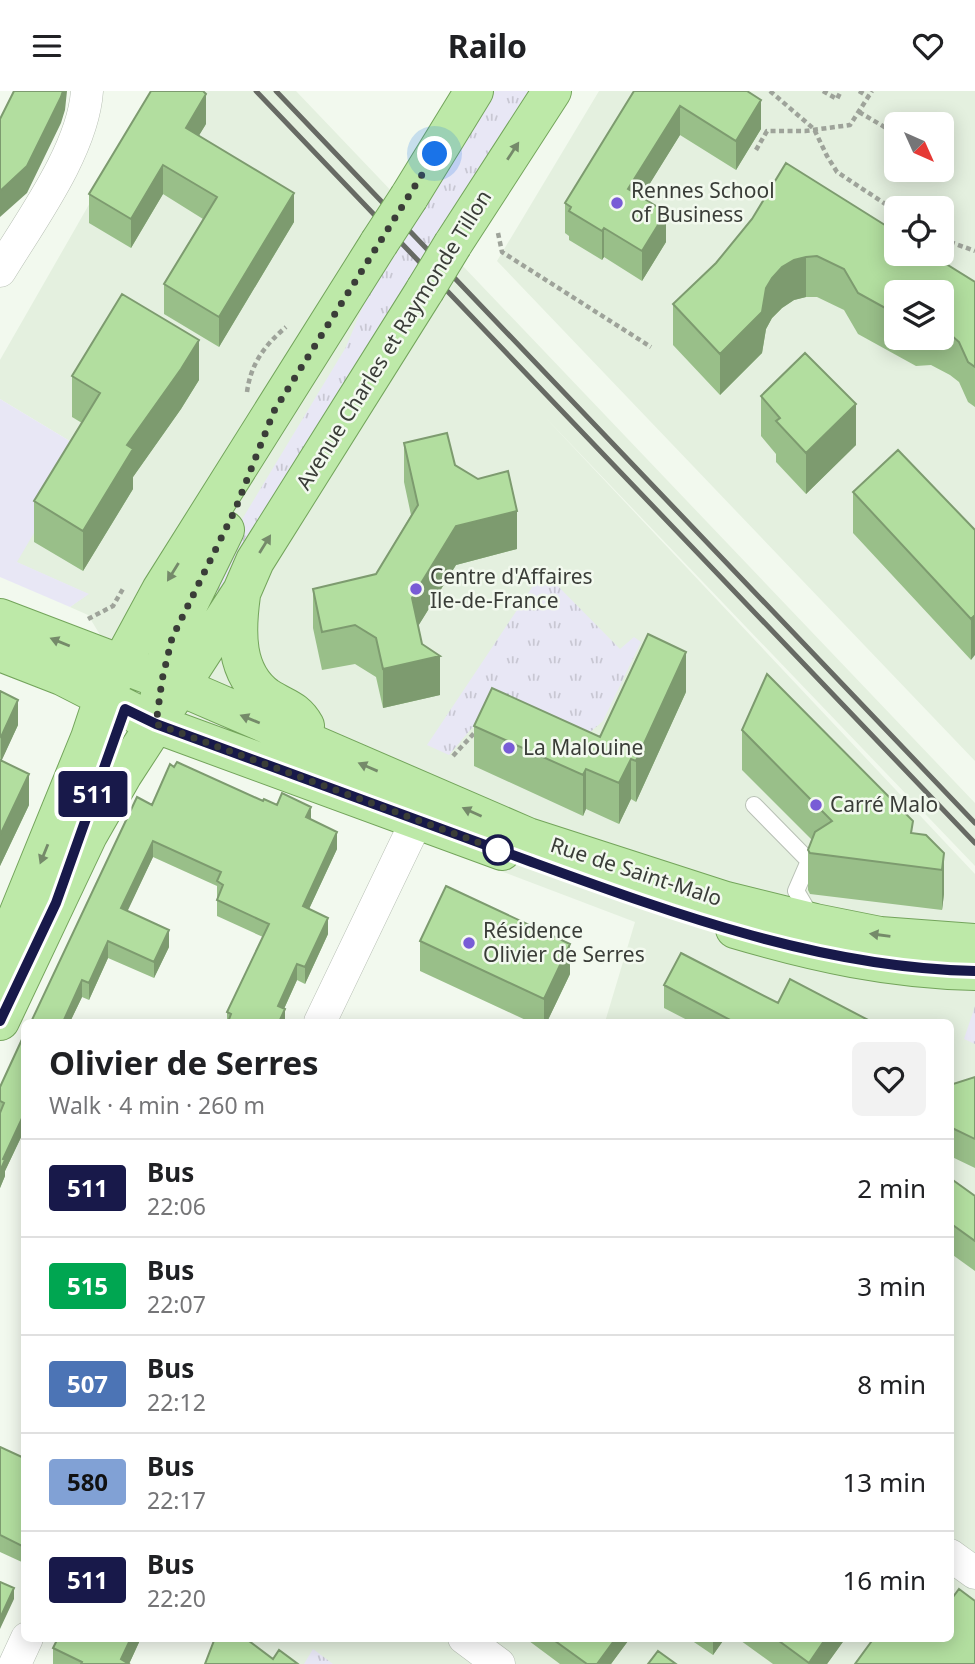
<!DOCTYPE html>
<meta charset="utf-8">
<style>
body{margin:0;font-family:"Noto Sans",sans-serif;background:#f2f2f2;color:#202124;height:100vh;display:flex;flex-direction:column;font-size:26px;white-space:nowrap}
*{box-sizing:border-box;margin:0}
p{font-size:23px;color:#757577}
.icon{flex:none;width:38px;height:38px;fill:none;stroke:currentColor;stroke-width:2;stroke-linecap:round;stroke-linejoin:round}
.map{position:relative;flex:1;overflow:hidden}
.details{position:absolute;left:21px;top:928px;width:933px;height:623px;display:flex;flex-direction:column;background:#fff;border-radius:10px;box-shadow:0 4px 18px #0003}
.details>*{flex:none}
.badge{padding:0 14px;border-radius:5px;font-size:24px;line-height:46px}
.needle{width:46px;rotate:135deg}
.controls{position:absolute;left:884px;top:21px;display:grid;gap:14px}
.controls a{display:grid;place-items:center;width:70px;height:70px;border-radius:10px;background:#fff;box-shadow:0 4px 18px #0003;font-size:35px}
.you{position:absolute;width:35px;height:35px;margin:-18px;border:5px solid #fff;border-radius:50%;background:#1a73e8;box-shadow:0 0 0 10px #1a73e833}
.map>.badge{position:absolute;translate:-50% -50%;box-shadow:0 0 0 4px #fff}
.round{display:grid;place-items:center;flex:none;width:74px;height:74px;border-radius:10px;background:#f2f2f2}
.headline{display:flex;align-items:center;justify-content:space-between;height:119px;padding:0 28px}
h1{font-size:33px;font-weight:700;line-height:52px}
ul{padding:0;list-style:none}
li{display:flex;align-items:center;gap:21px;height:98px;padding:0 28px;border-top:2px solid #e0e0e0}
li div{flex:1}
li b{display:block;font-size:26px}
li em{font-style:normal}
li .badge{min-width:77px;font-weight:700;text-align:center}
header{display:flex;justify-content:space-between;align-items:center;height:91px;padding:0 28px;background:#fff;font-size:32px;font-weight:700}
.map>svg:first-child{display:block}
</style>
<header><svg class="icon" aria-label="menu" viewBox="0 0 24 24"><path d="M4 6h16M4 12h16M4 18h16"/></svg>Railo<svg class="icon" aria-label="heart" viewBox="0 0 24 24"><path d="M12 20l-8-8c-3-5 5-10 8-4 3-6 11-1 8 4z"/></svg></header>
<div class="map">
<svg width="975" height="1573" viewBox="0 0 975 1573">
<defs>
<pattern id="grass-tufts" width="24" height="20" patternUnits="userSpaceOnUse" patternTransform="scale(1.75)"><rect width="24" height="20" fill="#e8e7f5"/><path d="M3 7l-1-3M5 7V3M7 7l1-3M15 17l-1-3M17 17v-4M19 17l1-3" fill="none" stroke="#c8c7d3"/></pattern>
</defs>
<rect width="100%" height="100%" fill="#f2f9ee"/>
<path fill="#e4f0df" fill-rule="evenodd" d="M 154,0 L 296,0 L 975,712 L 975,775 L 544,325 L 975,783 L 975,1573 L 222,1573 L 229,1547 L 950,1547 L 950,931 L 605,931 L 635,831 L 166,653 L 88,524 L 70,516 L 88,503 L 16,471 L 83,358 L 0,308 L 0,269 Z
M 599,0 L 975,0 L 975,670 L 497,170 ZM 896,33 L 942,33 L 942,79 L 896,79 ZM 896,117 L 942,117 L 942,163 L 896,163 ZM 896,201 L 942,201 L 942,247 L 896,247 Z"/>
<path fill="url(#grass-tufts)" d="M 490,0 L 537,0 L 191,551 L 229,450 L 346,256 L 379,176 Z
M 543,480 L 620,558 L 634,546 L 641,551 L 603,630 L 588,643 L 492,624 L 472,637 L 449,664 L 427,654 Z
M 975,915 L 975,953 L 964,948 Z
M 313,1558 L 333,1573 L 304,1573 Z"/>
<path fill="#e8e7f5" d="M 0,308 L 83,358 L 17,471 L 89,503 L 70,516 L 0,486 Z"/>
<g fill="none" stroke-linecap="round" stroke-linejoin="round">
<defs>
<path id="service" d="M 754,714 L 809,770 L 796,800 L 812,827"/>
<path id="minor" d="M 0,180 C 31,129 83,59 87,0
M 320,931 L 417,729
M 950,1464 L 975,1482
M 464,1547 L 499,1573
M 15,1573 L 27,1547"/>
<path id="primary" d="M 409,106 L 474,0
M 453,153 L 552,0
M 241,504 C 236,540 234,582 267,606 C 283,617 295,617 305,635
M 0,527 L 181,596 L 528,746 L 726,810 L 815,832 L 880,845 L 975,852
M 0,561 L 62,585 L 156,633 L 502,760
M 159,613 L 161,589 L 172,547 L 225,439
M 735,838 C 816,862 890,878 975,880
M 0,868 L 90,647 L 103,608 L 121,573 L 161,499 L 379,152
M 0,930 L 88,744 L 123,683 L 242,500 L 255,470 L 425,199"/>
</defs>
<use href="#service" stroke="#b8c0b5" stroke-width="18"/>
<use href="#minor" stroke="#b8c0b5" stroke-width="33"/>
<use href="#primary" stroke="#73a45b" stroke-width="40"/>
<path stroke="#9ea39a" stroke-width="4.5" stroke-dasharray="5 3.5" stroke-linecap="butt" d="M 770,0 L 814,38 L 827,65 L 837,81 L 896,120
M 823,0 L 837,8 L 841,0
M 859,0 L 869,6
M 859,21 L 893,41
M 756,59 L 767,40 L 805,40 L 850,34 L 872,0
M 498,142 L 502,161 L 651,256
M 942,148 L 975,160
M 247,301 C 251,272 265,254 286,236
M 88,528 L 113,515 L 124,496
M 453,665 L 478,638"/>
<use href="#service" stroke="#fff" stroke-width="16"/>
<use href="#minor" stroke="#fff" stroke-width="32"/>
<use href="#primary" stroke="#bde9a8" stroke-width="38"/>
<path stroke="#676a64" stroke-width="5" d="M 256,0 L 975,752
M 276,0 L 975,732"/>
<defs>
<path id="primary-bridge" d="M 379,152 L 409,106
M 425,199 L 453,153"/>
</defs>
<use href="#primary-bridge" stroke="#73a45b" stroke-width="40" stroke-linecap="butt"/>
<use href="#primary-bridge" stroke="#bde9a8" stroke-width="38"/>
</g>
<path fill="#99bf89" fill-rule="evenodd" d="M 634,0 L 761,38 L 736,79 L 680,44 L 641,106 L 666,151 L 642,190 L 604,166 L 602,169 L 569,149 L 569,145 L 565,142 L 565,112 Z
M 206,33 L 199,44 L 294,131 L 219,256 L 164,223 L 164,193 L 203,128 L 163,103 L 131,157 L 89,132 L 89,103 Z
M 752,128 L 975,191 L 975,316 L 968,311 L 959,291 L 950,284 L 931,274 L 916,275 L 858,243 L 844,219 L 817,206 L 806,206 L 794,209 L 782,217 L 772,227 L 766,238 L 762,262 L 720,304 L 673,254 L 673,213 L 716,172 ZM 896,201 L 942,201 L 942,247 L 896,247 Z
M 72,285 L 199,289 L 181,318 L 133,386 L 133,398 L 83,480 L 34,451 L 34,410 L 82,332 L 72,326 Z
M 761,305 L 856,354 L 806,403 L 776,371 L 776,363 L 761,345 Z
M 404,352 L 455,374 L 517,458 L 456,474 L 418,535 L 422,553 L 440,604 L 383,617 L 376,586 L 355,573 L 322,579 L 313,537 L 313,498 L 376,483 L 411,424 L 404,391 Z
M 853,401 L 975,439 L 971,569 L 853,442 Z
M 0,600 L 18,634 L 1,670 L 29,714 L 0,775 Z
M 686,601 L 636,711 L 631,708 L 619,733 L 586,718 L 583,725 L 474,675 L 474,635 L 600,646 Z
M 742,639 L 944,762 L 944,803 L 942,819 L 810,803 L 808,799 L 808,759 L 812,749 L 742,679 Z
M 263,710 L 311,729 L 337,758 L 309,818 L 328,843 L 305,893 L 297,889 L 284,918 L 285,931 L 227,931 L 227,921 L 263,846 L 217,825 L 217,795 L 153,766 L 127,820 L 169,856 L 154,887 L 108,867 L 89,909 L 82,906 L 70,931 L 31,931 L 152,714 Z
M 420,850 L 570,883 L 547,931 L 530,931 L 420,880 Z
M 664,894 L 872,931 L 691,931 L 664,917 Z
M 24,944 L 24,1040 L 5,1080 L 5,1085 L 0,1097 L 0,996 Z
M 975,986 L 975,1077 L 950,1065 L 950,994 Z
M 950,1087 L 975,1105 L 975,1180 L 950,1162 Z
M 0,1356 L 24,1367 L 24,1472 L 0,1461 Z
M 58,1547 L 141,1547 L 129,1573 L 53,1573 L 53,1557 Z
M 525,1547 L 628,1547 L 628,1550 L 611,1573 L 560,1573 Z
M 688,1547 L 725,1547 L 713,1564 Z
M 737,1547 L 845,1547 L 845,1548 L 827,1573 L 773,1573 Z"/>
<path fill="#7d9b6f" d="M 63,0 L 67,0 L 65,19 L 61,32 L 27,102 L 0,126 L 0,100 Z
M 206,3 L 206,33 L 186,66 L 186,37 Z
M 761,9 L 761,38 L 736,79 L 736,50 Z
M 680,15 L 680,44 L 628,128 L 628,98 Z
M 163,74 L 163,103 L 131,157 L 131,128 Z
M 294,102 L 294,131 L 219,256 L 219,226 Z
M 666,121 L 666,151 L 642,190 L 642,160 Z
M 604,137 L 604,166 L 602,169 L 602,140 Z
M 806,166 L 806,206 L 794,209 L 782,217 L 772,227 L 766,238 L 762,262 L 720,304 L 720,263 L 766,197 L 772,187 L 782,176 L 794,169 Z
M 199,249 L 199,289 L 181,318 L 133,386 L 133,398 L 83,480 L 83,440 L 127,354 Z
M 856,313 L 856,354 L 806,403 L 806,362 Z
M 517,420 L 517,458 L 456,474 L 412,545 L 412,507 L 456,435 Z
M 975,524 L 975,564 L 971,569 L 971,528 Z
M 686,561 L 686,601 L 636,711 L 636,670 Z
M 440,565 L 440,604 L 383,617 L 383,578 Z
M 18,609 L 18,634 L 1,671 L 1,646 Z
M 631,668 L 631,708 L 619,733 L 619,692 Z
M 586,678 L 586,718 L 583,725 L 583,684 Z
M 29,683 L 29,714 L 0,775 L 0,744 Z
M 311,716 L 311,732 L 306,726 Z
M 337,741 L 337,758 L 303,831 L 303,815 Z
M 153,750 L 153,766 L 121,834 L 121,817 Z
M 944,762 L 944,803 L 942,819 L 942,779 Z
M 328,827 L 328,843 L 305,893 L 305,876 Z
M 169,839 L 169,856 L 154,887 L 154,871 Z
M 108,850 L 108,867 L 89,909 L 89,892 Z
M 570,853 L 570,883 L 547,931 L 544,931 L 544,908 Z
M 297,873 L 297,889 L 278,931 L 278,915 Z
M 82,889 L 82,906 L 70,931 L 63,931 Z
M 285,918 L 285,931 L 279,931 Z
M 24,1023 L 24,1040 L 5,1080 L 5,1085 L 0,1097 L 0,1080 L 3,1068 Z
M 14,1497 L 14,1508 L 0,1538 L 0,1527 Z
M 131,1547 L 141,1547 L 129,1573 L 121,1568 Z
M 616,1547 L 628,1547 L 628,1550 L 611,1573 L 597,1573 Z
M 713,1547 L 725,1547 L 713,1564 Z
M 826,1547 L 845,1547 L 845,1548 L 827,1573 L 809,1573 Z"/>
<path fill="#b2de9f" stroke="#7d9b6f" stroke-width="2" d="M 14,0 L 63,0 L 61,6 L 27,75 L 0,100 L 0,28 Z
M 151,0 L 203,0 L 206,3 L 186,37 L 294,102 L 219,226 L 164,193 L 217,106 L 163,74 L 131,128 L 89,103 Z
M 634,0 L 747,0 L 761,9 L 736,50 L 680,15 L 628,98 L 666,121 L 642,160 L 604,137 L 602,140 L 569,120 L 571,116 L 565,112 Z
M 786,72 L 896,141 L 896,163 L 930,163 L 975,191 L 975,276 L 968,271 L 959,251 L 950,243 L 942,239 L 942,201 L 896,201 L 896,223 L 858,202 L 844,178 L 817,165 L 806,166 L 794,169 L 782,176 L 772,187 L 766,197 L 762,221 L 720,263 L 673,213 L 716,172 L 752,128 Z
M 122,203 L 199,249 L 181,278 L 127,354 L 133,358 L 83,440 L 34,410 L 100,302 L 72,285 Z
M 805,262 L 856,313 L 806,362 L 776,330 L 780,327 L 761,305 Z
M 447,342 L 455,374 L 478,388 L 508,380 L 517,420 L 456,435 L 412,507 L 422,553 L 440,565 L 383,578 L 376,547 L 355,534 L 322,541 L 313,498 L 376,483 L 418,414 L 404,352 Z
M 898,359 L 975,439 L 975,524 L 971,528 L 853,401 Z
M 648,543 L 686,561 L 636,670 L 631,668 L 619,692 L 586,678 L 583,684 L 474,635 L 492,597 L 600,646 Z
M 767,583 L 913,730 L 911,742 L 926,744 L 944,762 L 942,779 L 810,762 L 808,759 L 815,741 L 832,730 L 742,639 Z
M 0,600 L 18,609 L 1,646 L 0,645 Z
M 0,669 L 29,683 L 0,744 Z
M 177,671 L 263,710 L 264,708 L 277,714 L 282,702 L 311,716 L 306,726 L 337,741 L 303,815 L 328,827 L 305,876 L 297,873 L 278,915 L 285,918 L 279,931 L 228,931 L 231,923 L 227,921 L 269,833 L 217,809 L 223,794 L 217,790 L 221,781 L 153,750 L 121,817 L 169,839 L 154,871 L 108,850 L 89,892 L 82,889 L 63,931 L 31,931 L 137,706 L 152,714 L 170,673 L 174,676 Z
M 446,795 L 570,853 L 544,908 L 420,850 Z
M 681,862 L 778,912 L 790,888 L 872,931 L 734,931 L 664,894 Z
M 24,944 L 24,1023 L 3,1068 L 5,1069 L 0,1080 L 0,1022 L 4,1012 L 0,1010 L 0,996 Z
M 975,986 L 975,1048 L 950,1036 L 950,994 Z
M 950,1087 L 975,1105 L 975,1150 L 950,1132 Z
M 0,1356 L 24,1367 L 24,1456 L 0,1444 Z
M 0,1491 L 14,1497 L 0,1527 Z
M 959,1498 L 975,1510 L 975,1573 L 855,1573 L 874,1547 L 950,1547 L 950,1510 Z
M 58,1547 L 131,1547 L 121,1568 L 129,1573 L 81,1573 L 82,1571 L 53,1557 Z
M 215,1547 L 245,1547 L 273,1568 L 279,1559 L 298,1573 L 205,1573 Z
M 551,1547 L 616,1547 L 597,1573 L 587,1573 Z
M 775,1547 L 826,1547 L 809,1572 Z
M 658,1560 L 676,1573 L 648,1573 Z"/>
<defs><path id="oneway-solid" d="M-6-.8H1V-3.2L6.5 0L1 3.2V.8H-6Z" transform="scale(1.75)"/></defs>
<g fill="#758a6a">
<use href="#oneway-solid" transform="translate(513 60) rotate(-57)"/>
<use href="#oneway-solid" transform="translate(265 453) rotate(-58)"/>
<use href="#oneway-solid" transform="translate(173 481) rotate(122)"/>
<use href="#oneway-solid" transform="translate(60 551) rotate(-158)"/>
<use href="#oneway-solid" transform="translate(250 628) rotate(-158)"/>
<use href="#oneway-solid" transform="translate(368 676) rotate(-157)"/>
<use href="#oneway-solid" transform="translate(472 721) rotate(-156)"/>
<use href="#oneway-solid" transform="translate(44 763) rotate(112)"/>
<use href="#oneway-solid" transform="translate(880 844) rotate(-172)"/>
</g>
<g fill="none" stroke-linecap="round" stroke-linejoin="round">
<defs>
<path id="line" d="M 0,930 L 56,812 L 125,618 L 156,633 C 281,678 405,725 529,770 C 672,822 821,877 975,880"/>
</defs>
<use href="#line" stroke="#fff" stroke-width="16"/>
<use href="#line" stroke="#18194a" stroke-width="10"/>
<path stroke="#3a3d38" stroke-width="7" stroke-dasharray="0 12.6" d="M 435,63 L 274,320 L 235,419 L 172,547 L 162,589 L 156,633 L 510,763 L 498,759"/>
</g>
<g fill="#785cd6" stroke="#f2f9ee" stroke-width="2.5">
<circle cx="617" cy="112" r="7"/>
<circle cx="416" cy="498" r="7"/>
<circle cx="509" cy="657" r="7"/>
<circle cx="816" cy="714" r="7"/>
<circle cx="469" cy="852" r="7"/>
</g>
<circle fill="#fff" stroke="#18194a" stroke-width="3.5" cx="498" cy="759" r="14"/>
<g text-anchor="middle" stroke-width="5" stroke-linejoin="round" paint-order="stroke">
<g font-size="21" fill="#3a3d38" stroke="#f2f9ee" text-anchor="start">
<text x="631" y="107">Rennes School<tspan x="631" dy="24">of Business</tspan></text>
<text x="430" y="493">Centre d'Affaires<tspan x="430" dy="24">Ile-de-France</tspan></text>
<text x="523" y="664">La Malouine</text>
<text x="830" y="721">Carré Malo</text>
<text x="483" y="847">Résidence<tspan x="483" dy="24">Olivier de Serres</tspan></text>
</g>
<g font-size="21" fill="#3a3d38" stroke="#f2f9ee">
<text transform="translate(394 249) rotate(-58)" y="7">Avenue Charles et Raymonde Tillon</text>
<text transform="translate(636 781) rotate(18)" y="7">Rue de Saint-Malo</text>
</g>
</g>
</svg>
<div class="controls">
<a><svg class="needle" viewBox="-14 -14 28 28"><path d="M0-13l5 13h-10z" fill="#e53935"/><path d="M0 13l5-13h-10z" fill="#757577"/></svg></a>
<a><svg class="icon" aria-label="locate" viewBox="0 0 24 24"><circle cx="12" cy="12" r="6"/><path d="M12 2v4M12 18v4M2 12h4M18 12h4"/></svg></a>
<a><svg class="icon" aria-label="layers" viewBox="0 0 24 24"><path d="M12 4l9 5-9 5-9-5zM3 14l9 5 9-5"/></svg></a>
</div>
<div class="you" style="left:435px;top:63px"></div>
<b class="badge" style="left:93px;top:703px;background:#18194a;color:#fff">511</b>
<section class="details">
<div class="headline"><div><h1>Olivier de Serres</h1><p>Walk · 4 min · 260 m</p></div><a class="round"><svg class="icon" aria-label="heart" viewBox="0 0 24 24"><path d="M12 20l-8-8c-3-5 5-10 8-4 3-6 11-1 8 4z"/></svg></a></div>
<ul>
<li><span class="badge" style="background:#18194a;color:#fff">511</span><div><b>Bus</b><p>22:06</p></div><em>2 min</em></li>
<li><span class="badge" style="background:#00a651;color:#fff">515</span><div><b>Bus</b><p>22:07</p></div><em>3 min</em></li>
<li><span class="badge" style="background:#4c74b5;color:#fff">507</span><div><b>Bus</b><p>22:12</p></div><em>8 min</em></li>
<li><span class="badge" style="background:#81a1d5;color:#111">580</span><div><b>Bus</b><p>22:17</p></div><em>13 min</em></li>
<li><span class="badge" style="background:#18194a;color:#fff">511</span><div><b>Bus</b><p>22:20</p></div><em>16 min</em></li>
</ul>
</section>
</div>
